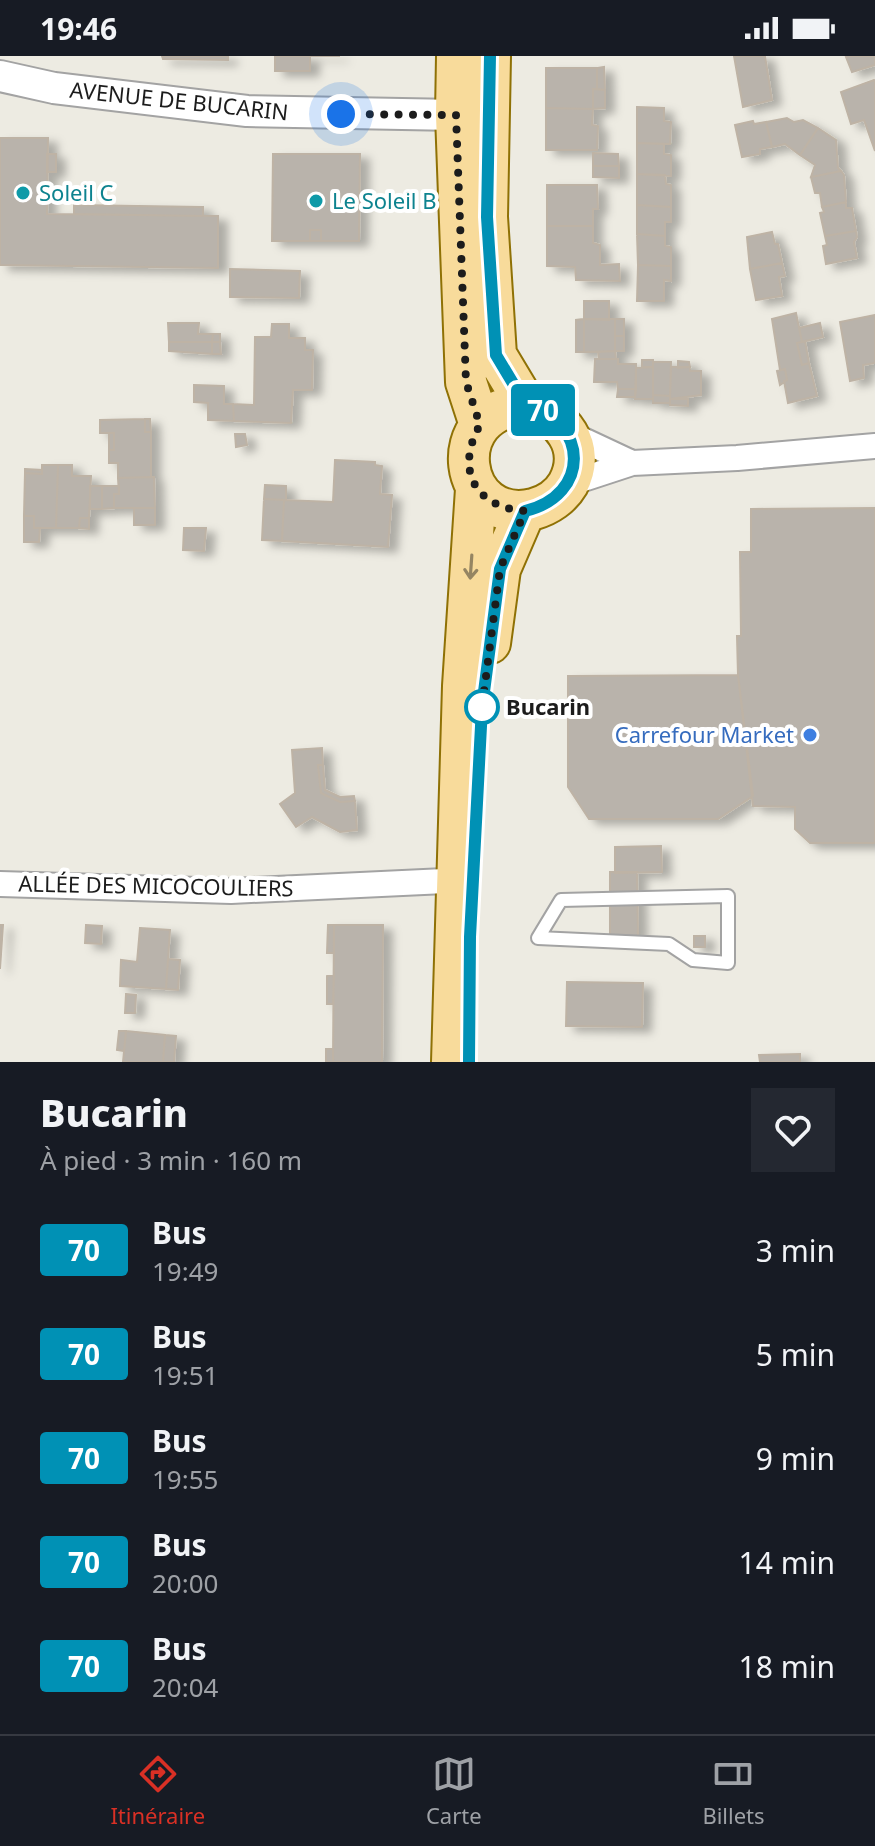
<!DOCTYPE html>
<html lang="fr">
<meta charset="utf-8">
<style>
body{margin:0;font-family:"Noto Sans",sans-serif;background:#242831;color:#f1f3f6;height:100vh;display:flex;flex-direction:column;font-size:30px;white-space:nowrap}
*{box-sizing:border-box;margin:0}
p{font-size:26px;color:#9ea1a6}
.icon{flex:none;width:44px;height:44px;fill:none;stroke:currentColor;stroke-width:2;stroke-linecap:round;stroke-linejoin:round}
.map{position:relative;height:1006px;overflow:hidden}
.details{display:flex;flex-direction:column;background:#171b24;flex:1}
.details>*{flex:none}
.badge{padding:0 16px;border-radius:6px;font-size:28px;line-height:52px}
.you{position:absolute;width:40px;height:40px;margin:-20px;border:6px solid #fff;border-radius:50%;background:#1a73e8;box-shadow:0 0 0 12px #1a73e833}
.map>.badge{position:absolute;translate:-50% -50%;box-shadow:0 0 0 4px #fff}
.round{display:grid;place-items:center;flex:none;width:84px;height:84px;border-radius:0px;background:#242831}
.headline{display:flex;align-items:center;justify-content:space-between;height:136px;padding:0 40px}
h1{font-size:38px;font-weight:800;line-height:60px}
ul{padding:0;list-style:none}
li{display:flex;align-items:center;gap:24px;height:104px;padding:0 40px}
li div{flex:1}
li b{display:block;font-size:30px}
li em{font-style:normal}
li .badge{min-width:88px;font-weight:700;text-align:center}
.status{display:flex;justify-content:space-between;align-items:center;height:56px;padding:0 40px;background:#171b24;direction:ltr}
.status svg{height:22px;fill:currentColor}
.tab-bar{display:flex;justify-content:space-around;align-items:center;height:112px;border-top:2px solid #363941;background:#171b24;font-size:22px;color:#9ea1a6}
.tab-bar a{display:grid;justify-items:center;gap:4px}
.tab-bar .selected{color:#d93025}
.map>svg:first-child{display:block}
</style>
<div class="status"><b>19:46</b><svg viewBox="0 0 49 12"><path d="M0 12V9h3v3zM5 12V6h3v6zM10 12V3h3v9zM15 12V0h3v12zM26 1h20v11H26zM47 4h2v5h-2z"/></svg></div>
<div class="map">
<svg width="875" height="1006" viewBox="0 0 875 1006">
<defs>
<filter id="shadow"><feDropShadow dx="9" dy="5" stdDeviation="4" flood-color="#0004"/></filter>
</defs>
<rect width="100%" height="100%" fill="#edebe2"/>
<path fill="#b9b3ab" stroke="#beb3a5" stroke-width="2" filter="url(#shadow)" d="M 162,0 L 228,0 L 228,4 L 163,3 Z
M 275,0 L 340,0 L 310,0 L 310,15 L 275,15 Z
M 734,0 L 765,0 L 772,44 L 743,51 Z
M 850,0 L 875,0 L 875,9 L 852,16 L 846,1 Z
M 604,11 L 605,34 L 597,33 L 597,12 Z
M 546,12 L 597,12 L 597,33 L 593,33 L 593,53 L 546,52 Z
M 874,24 L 875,26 L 875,95 L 864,64 L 851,68 L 841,36 Z
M 593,33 L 605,34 L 605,52 L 593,53 Z
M 637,51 L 664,52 L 664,65 L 671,66 L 670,88 L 637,87 Z
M 546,52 L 593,53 L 592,69 L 598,70 L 597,94 L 546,94 Z
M 787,62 L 794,66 L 803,64 L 818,72 L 800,99 L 785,88 L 772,91 L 766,66 Z
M 753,65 L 754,68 L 766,66 L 772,91 L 760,93 L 760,98 L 742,101 L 735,69 Z
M 818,72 L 836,84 L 838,112 L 841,115 L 811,121 L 815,109 L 800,99 Z
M 0,82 L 48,82 L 47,158 L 218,160 L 218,212 L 0,209 Z
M 637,87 L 664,88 L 664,98 L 671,99 L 671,120 L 637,118 Z
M 593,97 L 618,98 L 619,110 L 593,110 Z
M 47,98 L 56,98 L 56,116 L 47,116 Z
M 273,98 L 360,98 L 359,185 L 321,185 L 321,174 L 310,174 L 310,185 L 272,185 Z
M 593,110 L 619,110 L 619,122 L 593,121 Z
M 841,115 L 844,119 L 846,146 L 822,151 L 820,137 L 815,137 L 811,121 Z
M 637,118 L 665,119 L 666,128 L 671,129 L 671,151 L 637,149 Z
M 547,129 L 597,129 L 598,153 L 593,153 L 593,170 L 547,170 Z
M 846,146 L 846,152 L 852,152 L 856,175 L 825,180 L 820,157 L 824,156 L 822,151 Z
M 74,149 L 203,151 L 203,160 L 74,158 Z
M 637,149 L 671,151 L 671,166 L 665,166 L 665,180 L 637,178 Z
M 547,170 L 593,170 L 593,187 L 600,189 L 600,209 L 619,208 L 620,225 L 576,224 L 575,211 L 547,210 Z
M 310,174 L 321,174 L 321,185 L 310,185 Z
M 856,175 L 857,181 L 854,186 L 857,202 L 826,208 L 823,190 L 827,189 L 825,180 Z
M 772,176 L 775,188 L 778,188 L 782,207 L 750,213 L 747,181 Z
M 637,178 L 665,180 L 665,190 L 671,191 L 671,210 L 638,209 Z
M 782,207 L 785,220 L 779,221 L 782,240 L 756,244 L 750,213 Z
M 638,209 L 671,210 L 671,225 L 664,224 L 664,245 L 637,245 Z
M 230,213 L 300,215 L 299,242 L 230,241 Z
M 584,245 L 609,245 L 609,264 L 584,263 Z
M 796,257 L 802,286 L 797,287 L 802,309 L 809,307 L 817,340 L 788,347 L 784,325 L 787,324 L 785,313 L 780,314 L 772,263 Z
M 875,259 L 875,307 L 863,309 L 864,322 L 850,325 L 840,266 Z
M 584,263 L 584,296 L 576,296 L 576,264 Z
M 584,263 L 615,263 L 615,295 L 584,296 Z
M 615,263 L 624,263 L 624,280 L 615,280 Z
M 168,267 L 199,267 L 198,278 L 213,278 L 212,286 L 169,286 Z
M 820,267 L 823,281 L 802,286 L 799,272 Z
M 272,268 L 289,268 L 289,282 L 305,282 L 305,294 L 313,294 L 312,334 L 293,334 L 291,367 L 234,365 L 233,348 L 254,349 L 255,281 L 271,281 Z
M 213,278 L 220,278 L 220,286 L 212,286 Z
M 615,280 L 624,280 L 624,295 L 615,295 Z
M 805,285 L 809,307 L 802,309 L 797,287 Z
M 169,286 L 212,286 L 212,298 L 169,295 Z
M 212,286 L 220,286 L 221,298 L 212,298 Z
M 615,295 L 616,303 L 599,303 L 598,296 Z
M 595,303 L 618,303 L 618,308 L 636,308 L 636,333 L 618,333 L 617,326 L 594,326 Z
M 642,304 L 653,304 L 653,311 L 642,311 Z
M 678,305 L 689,306 L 690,311 L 678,312 Z
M 653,306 L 671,306 L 670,340 L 653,339 Z
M 653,311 L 653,343 L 635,343 L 636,312 Z
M 671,311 L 690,311 L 690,315 L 701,315 L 701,339 L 670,343 Z
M 785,313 L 787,324 L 780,329 L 777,315 Z
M 194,329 L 224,330 L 224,348 L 233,348 L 234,365 L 208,364 L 208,347 L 194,346 Z
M 618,333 L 636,333 L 635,341 L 617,341 Z
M 653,339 L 670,340 L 670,347 L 653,347 Z
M 670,343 L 688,343 L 688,350 L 670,349 Z
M 145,363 L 145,376 L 151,376 L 151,421 L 118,422 L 118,407 L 109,407 L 109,394 L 114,394 L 114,377 L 100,377 L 100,364 Z
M 145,363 L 150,363 L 151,376 L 145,376 Z
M 109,377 L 114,377 L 114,394 L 109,394 Z
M 235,378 L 245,378 L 247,389 L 236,391 Z
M 335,404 L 375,406 L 375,409 L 382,410 L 380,438 L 392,439 L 388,491 L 282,485 L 284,444 L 333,446 Z
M 42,409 L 58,409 L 56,472 L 34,472 L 34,460 L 24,460 L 25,417 L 42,418 Z
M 58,409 L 72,409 L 72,420 L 91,420 L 89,462 L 80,462 L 79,472 L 56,472 Z
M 25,413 L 42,414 L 42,418 L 25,417 Z
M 154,421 L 155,452 L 114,452 L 114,438 L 119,438 L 118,422 Z
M 265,429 L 286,430 L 286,444 L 264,443 Z
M 90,430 L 102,430 L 102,453 L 90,453 Z
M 102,430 L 119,430 L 119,438 L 114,438 L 114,452 L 102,453 Z
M 264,443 L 284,444 L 282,485 L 262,484 Z
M 134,452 L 155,452 L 155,469 L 134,469 Z
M 875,452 L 875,787 L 810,787 L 795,773 L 795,751 L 753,750 L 738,619 L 737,580 L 741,580 L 740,496 L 751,496 L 751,453 Z
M 24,460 L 34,460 L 34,472 L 40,472 L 39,486 L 24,486 Z
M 80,462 L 89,462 L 89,473 L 79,472 Z
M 184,472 L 206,472 L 204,495 L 183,494 Z
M 738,619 L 753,740 L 718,763 L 589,763 L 568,731 L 568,620 Z
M 322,692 L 323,709 L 318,709 L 321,737 L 340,746 L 355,745 L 357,774 L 340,776 L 312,761 L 296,771 L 280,748 L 295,737 L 292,694 Z
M 318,709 L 323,709 L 325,734 L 340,741 L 354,740 L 355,745 L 340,746 L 321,737 Z
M 661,790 L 662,816 L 615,817 L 615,791 Z
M 610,816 L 637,816 L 638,880 L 610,880 Z
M 0,869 L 3,869 L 0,913 Z
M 86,869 L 102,870 L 101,888 L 85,887 Z
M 328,869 L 334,869 L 334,897 L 327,897 Z
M 334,869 L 383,869 L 382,1006 L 333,1006 Z
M 140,872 L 170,874 L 166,933 L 120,930 L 121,904 L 137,906 Z
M 694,880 L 705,880 L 705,891 L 694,891 Z
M 168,903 L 180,904 L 178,934 L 166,933 Z
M 334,919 L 333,948 L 327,948 L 327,920 Z
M 567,926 L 643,927 L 642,971 L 566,970 Z
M 126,938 L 136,939 L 135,957 L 125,957 Z
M 119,975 L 126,975 L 124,995 L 117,994 Z
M 126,975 L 165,979 L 163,1006 L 123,1006 Z
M 165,979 L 176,980 L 174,1006 L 163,1006 Z
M 326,993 L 333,993 L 333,1006 L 326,1006 Z
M 800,998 L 800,1006 L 760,1006 L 759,999 Z"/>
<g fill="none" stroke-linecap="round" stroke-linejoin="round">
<defs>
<path id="service" d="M 728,840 L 728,907 L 693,904 L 669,888 L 538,882 L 561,844 Z"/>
<path id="minor" d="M 568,377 L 632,407
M 568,428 L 632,407 L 737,402 L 875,390
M 0,828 L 231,835 L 445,825 L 456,827"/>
<path id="tertiary" d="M 0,20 L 54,32 L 247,55 L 456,59"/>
<path id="primary" d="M 457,0 L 456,59 L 466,326 L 480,369
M 490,0 L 487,161 L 496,299 L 526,349
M 526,349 C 561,358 588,391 568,428 C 561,440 548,449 534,453 C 458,471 440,353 526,349 Z
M 490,587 L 500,513 L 525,455
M 452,1006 L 463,630 L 476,433"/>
</defs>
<use href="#service" stroke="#a3a3a3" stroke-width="16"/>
<use href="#minor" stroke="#a3a3a3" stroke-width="28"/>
<use href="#tertiary" stroke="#a3a3a3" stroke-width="34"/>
<use href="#primary" stroke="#8f7105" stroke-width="44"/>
<use href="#service" stroke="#fff" stroke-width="12"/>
<use href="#minor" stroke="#fff" stroke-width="24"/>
<use href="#tertiary" stroke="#fff" stroke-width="30"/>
<use href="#primary" stroke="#f8db9b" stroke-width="40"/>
</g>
<defs><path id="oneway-shaft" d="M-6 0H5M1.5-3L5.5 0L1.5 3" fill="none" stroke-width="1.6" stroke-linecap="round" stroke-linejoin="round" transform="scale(2)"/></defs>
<use stroke="#958562" href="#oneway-shaft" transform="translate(471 511) rotate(94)"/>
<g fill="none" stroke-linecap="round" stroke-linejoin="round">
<defs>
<path id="line" d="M 469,1006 L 470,881 L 482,651 L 500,513 L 525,455 C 591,439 589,366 526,349 L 496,299 L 487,161 L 490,0"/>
</defs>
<use href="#line" stroke="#fff" stroke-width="18"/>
<use href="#line" stroke="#0091b5" stroke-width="12"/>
<path stroke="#1c1c1c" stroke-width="8" stroke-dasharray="0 14.4" d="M 341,58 L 456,59 L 466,326 L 480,369 C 455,413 474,451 525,455 L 500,513 L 482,651"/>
</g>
<g fill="#0f9aa8" stroke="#fff" stroke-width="3">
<circle cx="23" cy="137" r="8"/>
<circle cx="316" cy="145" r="8"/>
</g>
<circle fill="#fff" stroke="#0091b5" stroke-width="4" cx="482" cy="651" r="16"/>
<circle fill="#3f7fe0" stroke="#fff" stroke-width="3" cx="810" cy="679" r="8"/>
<g text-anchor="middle" stroke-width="8" stroke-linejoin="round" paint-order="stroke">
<g font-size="22" fill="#1c1c1c" stroke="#fff">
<text transform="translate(179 45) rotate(6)" y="8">AVENUE DE BUCARIN</text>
<text transform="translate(156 830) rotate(1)" y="8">ALLÉE DES MICOCOULIERS</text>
</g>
<g font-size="22" fill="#0d838f" stroke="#fff" text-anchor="start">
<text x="39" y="145">Soleil C</text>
<text x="332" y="153">Le Soleil B</text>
</g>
<g font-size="22" font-weight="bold" fill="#1c1c1c" stroke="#fff" text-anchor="start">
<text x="506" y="659">Bucarin</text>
</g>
<g font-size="22" fill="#366cbe" stroke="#fff" text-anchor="end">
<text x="794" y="687">Carrefour Market</text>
</g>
</g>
</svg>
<div class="you" style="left:341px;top:58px"></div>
<b class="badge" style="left:543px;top:354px;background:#0091b5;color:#fff">70</b>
</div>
<section class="details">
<div class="headline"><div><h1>Bucarin</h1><p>À pied · 3 min · 160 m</p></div><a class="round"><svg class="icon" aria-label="heart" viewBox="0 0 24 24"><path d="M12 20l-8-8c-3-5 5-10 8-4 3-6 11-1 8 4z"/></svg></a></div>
<ul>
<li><span class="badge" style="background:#0091b5;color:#fff">70</span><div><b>Bus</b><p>19:49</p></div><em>3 min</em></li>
<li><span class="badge" style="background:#0091b5;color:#fff">70</span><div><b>Bus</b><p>19:51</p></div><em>5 min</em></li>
<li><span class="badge" style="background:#0091b5;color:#fff">70</span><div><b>Bus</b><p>19:55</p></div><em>9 min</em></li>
<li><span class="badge" style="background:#0091b5;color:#fff">70</span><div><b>Bus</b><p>20:00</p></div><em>14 min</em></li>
<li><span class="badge" style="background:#0091b5;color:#fff">70</span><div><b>Bus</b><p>20:04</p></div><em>18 min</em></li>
</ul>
</section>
<nav class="tab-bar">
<a class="selected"><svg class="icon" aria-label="directions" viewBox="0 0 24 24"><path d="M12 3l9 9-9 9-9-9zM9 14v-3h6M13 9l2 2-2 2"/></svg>Itinéraire</a>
<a><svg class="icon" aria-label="map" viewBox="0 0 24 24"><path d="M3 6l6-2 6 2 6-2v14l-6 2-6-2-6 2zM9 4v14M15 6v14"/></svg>Carte</a>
<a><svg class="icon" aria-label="tickets" viewBox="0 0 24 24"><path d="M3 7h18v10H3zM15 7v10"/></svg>Billets</a>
</nav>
